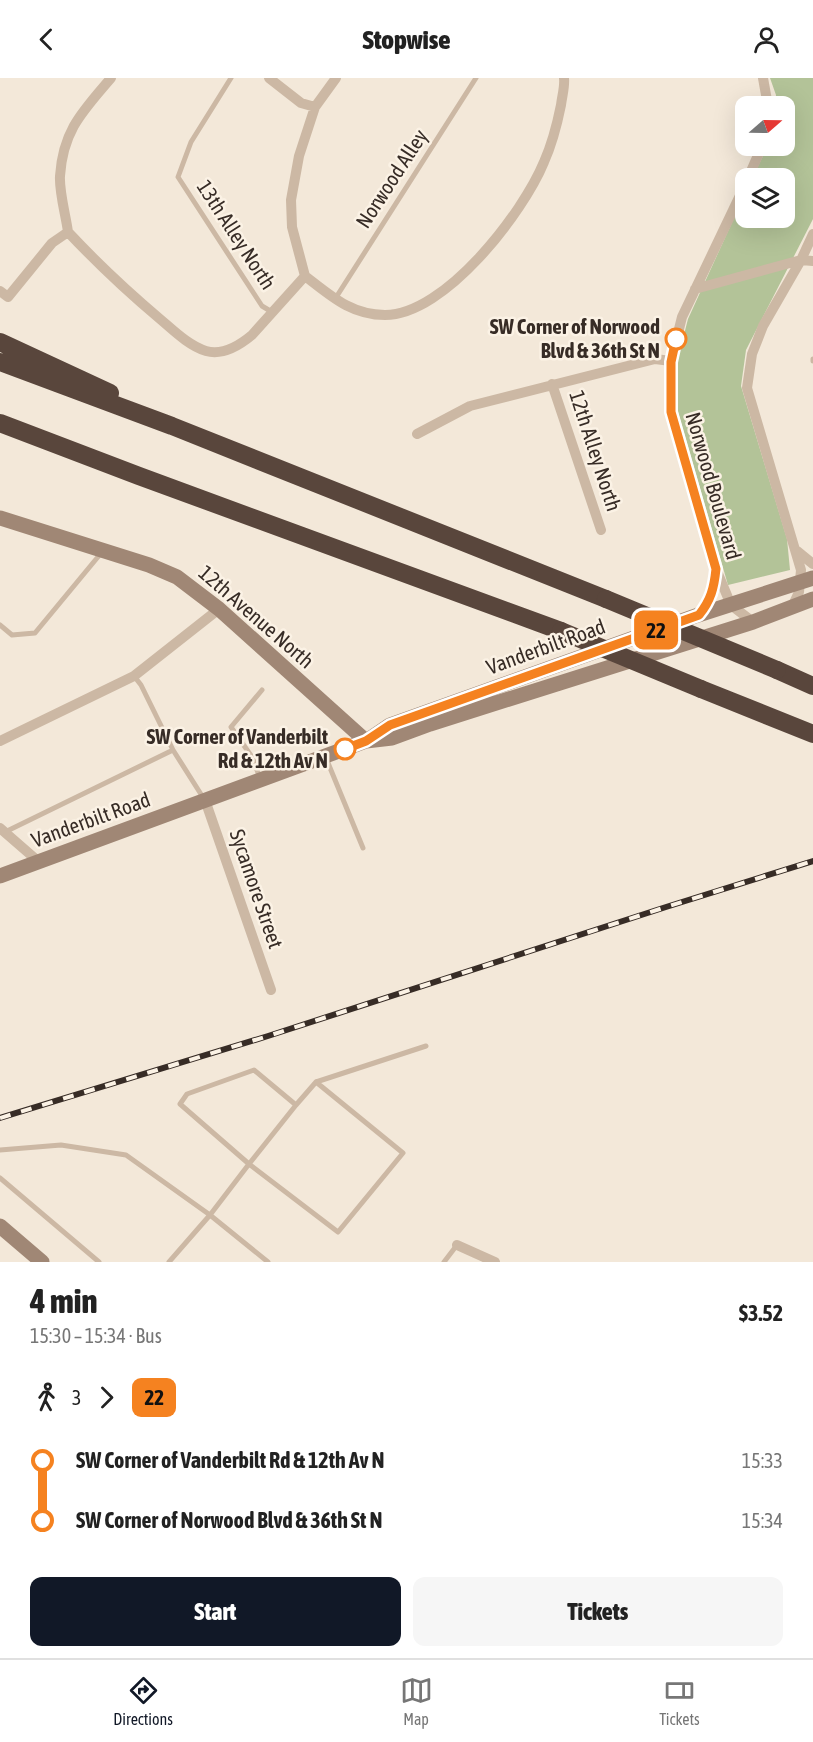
<!DOCTYPE html>
<meta charset="utf-8">
<style>
body{margin:0;font-family:"Asap Condensed",sans-serif;background:#f6f6f6;color:#222;height:100vh;display:flex;flex-direction:column;font-size:22px;white-space:nowrap}
*{box-sizing:border-box;margin:0}
p{font-size:20px;color:#767676}
.icon{flex:none;width:33px;height:33px;fill:none;stroke:currentColor;stroke-width:2;stroke-linecap:round;stroke-linejoin:round}
.map{position:relative;height:1184px;overflow:hidden}
.side{display:flex;flex-direction:column;background:#fff;flex:1}
.side>*{flex:none}
.badge{padding:0 12px;border-radius:9px;font-size:21px;line-height:39px}
.needle{width:39px;rotate:70deg}
.buttons{position:absolute;left:735px;top:18px;display:grid;gap:12px}
.buttons a{display:grid;place-items:center;width:60px;height:60px;border-radius:12px;background:#fff;box-shadow:0 6px 24px #0002;font-size:30px}
.map>.badge{position:absolute;translate:-50% -50%;box-shadow:0 0 0 3px #fff}
.legs{display:flex;align-items:center;gap:9px;height:66px;padding:0 30px;font-size:20px}
.legs p{margin-inline-start:auto}
.head{display:flex;align-items:center;justify-content:space-between;height:102px;padding:0 30px}
h1{font-size:33px;font-weight:800;line-height:45px}
.primary-button{display:flex;gap:12px;margin-top:auto;padding:12px 30px}
.primary-button a{flex:1;height:69px;border-radius:12px;background:#111827;color:#fff;font-size:24px;font-weight:800;line-height:69px;text-align:center}
.primary-button a+a{background:#f6f6f6;color:#222}
ul{padding:0 30px;list-style:none}
li{display:flex;align-items:center;gap:21px;height:60px;font-size:22px}
li i{display:grid;place-items:center;width:9px;height:100%;margin:0 8px;background:currentColor}
li i::after{content:'';width:15px;height:15px;margin:-8px;border:4px solid;border-radius:50%;background:#fff}
li p{margin-inline-start:auto}
li:first-child i{background:linear-gradient(#0000 50%,currentColor 0)}
li:last-child i{background:linear-gradient(currentColor 50%,#0000 0)}
header{display:flex;justify-content:space-between;align-items:center;height:78px;padding:0 30px;background:#fff;font-size:27px;font-weight:800}
.tabs{display:flex;justify-content:space-around;align-items:center;height:84px;border-top:2px solid #e0e0e0;background:#fff;font-size:16px;color:#767676}
.tabs a{display:grid;justify-items:center;gap:3px}
.tabs .current{color:#111827}
.map>svg:first-child{display:block}
</style>
<header><svg class="icon" aria-label="back" viewBox="0 0 24 24"><path d="M15 5l-7 7 7 7"/></svg>Stopwise<svg class="icon" aria-label="person" viewBox="0 0 24 24"><circle cx="12" cy="8" r="4"/><path d="M4 21q1-7 8-7t8 7"/></svg></header>
<div class="map">
<svg width="813" height="1184" viewBox="0 0 813 1184">
<rect width="100%" height="100%" fill="#f3e8d9"/>
<path fill="#b3c398" d="M 770,0 L 813,0 L 813,141 L 746,272 L 741,308 L 787,461 L 790,492 L 728,507 L 678,334 L 677,284 L 688,241 L 745,116 L 746,140 L 784,140 L 784,100 L 752,100 L 768,68 L 784,68 L 784,28 L 775,28 L 776,17 Z"/>
<g fill="none" stroke-linecap="round" stroke-linejoin="round">
<path stroke="#ccb8a4" stroke-width="5" d="M 231,0 L 191,64 L 178,99 L 262,228 L 272,234
M 335,221 L 476,0
M 813,281 L 813,283
M 0,547 L 12,557 L 35,555 L 102,474
M 134,598 L 141,607 L 173,672 L 204,721
M 326,680 L 363,770
M 260,700 L 252,679 L 231,649 L 262,612
M 5,754 L 173,672
M 296,1027 L 249,1086 L 338,1154 L 403,1075 L 316,1004
M 0,1072 L 61,1067 L 126,1077 L 210,1137 L 249,1086 L 180,1026 L 187,1016 L 254,992 L 296,1027 L 316,1004 L 426,968
M 0,1100 L 99,1184
M 169,1184 L 210,1137 L 268,1184
M 444,1184 L 457,1167"/>
<path stroke="#ccb8a4" stroke-width="10" d="M 269,0 L 301,25 L 315,29
M 336,0 L 315,29 L 299,78 L 291,122 L 292,149 L 305,198 C 331,218 351,237 385,237 C 445,237 523,135 544,84 C 552,66 557,47 561,27 C 562,18 565,9 564,0
M 763,0 L 768,28
M 748,100 L 762,68
M 746,105 L 682,239 L 671,283 L 671,334 L 716,491 L 731,527 L 753,544
M 68,154 C 97,185 128,214 160,241 C 173,252 189,268 206,273 C 223,278 240,267 252,257 L 305,198
M 68,154 C 66,138 59,114 60,98 C 63,52 83,33 111,0
M 695,211 L 801,182 L 813,183
M 0,213 L 8,219 L 52,165 L 68,154
M 552,306 L 601,452
M 417,356 L 470,328 L 655,281 L 671,283
M 797,473 L 813,486
M 792,529 L 799,514 L 801,492 L 747,310 L 752,276 L 763,248 L 801,182 L 813,156
M 699,537 L 711,521 L 716,495
M 0,663 L 134,598 L 219,531
M 205,722 L 271,912
M 0,750 L 39,784
M 457,1167 L 495,1184"/>
<path stroke="#a08775" stroke-width="15" d="M 0,440 L 149,487 L 177,499 L 219,531 L 366,663
M 368,662 L 390,647 L 698,537 L 813,500
M 0,798 L 366,663 L 392,660 L 430,646 L 753,544 L 813,521
M 0,1148 L 42,1184"/>
<path stroke="#59463c" stroke-width="18" d="M 0,264 L 110,315
M 0,284 L 172,348 L 606,521
M 0,345 L 139,398 L 561,553
M 777,592 L 813,608
M 701,611 L 813,656"/>
<defs>
<path id="rail" d="M 0,1040 L 268,958 L 666,829 L 813,783"/>
</defs>
<use href="#rail" stroke="#372c26" stroke-width="6"/>
<use href="#rail" stroke="#fbf2e5" stroke-width="4" stroke-dasharray="11" stroke-linecap="butt"/>
<path stroke="#59463c" stroke-width="18" d="M 606,521 L 777,592
M 561,553 L 701,611"/>
</g>
<g fill="none" stroke-linecap="round" stroke-linejoin="round">
<defs>
<path id="line-1" d="M 345,671 L 366,663 L 390,647 L 699,537 C 711,522 714,510 716,491 L 671,334 L 671,284 L 676,261"/>
</defs>
<use href="#line-1" stroke="#fff" stroke-width="14"/>
<use href="#line-1" stroke="#f58220" stroke-width="9"/>
</g>
<g fill="#fff" stroke="#f58220" stroke-width="3">
<circle cx="676" cy="261" r="10"/>
<circle cx="345" cy="671" r="10"/>
</g>
<g text-anchor="middle" stroke-width="5" stroke-linejoin="round" paint-order="stroke">
<g font-size="21" fill="#372c26" stroke="#fbf2e5">
<text transform="translate(392 101) rotate(-57)" y="7">Norwood Alley</text>
<text transform="translate(236 157) rotate(57)" y="7">13th Alley North</text>
<text transform="translate(595 373) rotate(72)" y="7">12th Alley North</text>
<text transform="translate(713 408) rotate(74)" y="7">Norwood Boulevard</text>
<text transform="translate(256 539) rotate(41)" y="7">12th Avenue North</text>
<text transform="translate(546 569) rotate(-20)" y="7">Vanderbilt Road</text>
<text transform="translate(91 742) rotate(-20)" y="7">Vanderbilt Road</text>
<text transform="translate(256 811) rotate(71)" y="7">Sycamore Street</text>
</g>
<g font-size="21" font-weight="bold" fill="#372c26" stroke="#fbf2e5" text-anchor="end">
<text x="660" y="256">SW Corner of Norwood<tspan x="660" dy="24">Blvd &amp; 36th St N</tspan></text>
<text x="328" y="666">SW Corner of Vanderbilt<tspan x="328" dy="24">Rd &amp; 12th Av N</tspan></text>
</g>
</g>
</svg>
<div class="buttons">
<a><svg class="needle" viewBox="-14 -14 28 28"><path d="M0-13l5 13h-10z" fill="#e53935"/><path d="M0 13l5-13h-10z" fill="#767676"/></svg></a>
<a><svg class="icon" aria-label="layers" viewBox="0 0 24 24"><path d="M12 4l9 5-9 5-9-5zM3 14l9 5 9-5"/></svg></a>
</div>
<b class="badge" style="left:656px;top:552px;background:#f58220;color:#111">22</b>
</div>
<section class="side">
<div class="head"><div><h1>4 min</h1><p>15:30 – 15:34 · Bus</p></div><b>$3.52</b></div>
<div class="legs"><svg class="icon" aria-label="walk" viewBox="0 0 24 24"><circle cx="13" cy="4" r="2"/><path d="M13 8l-2 6 4 7M11 14l-3 7M7 12l3-4h3l4 4"/></svg>3<svg class="icon" aria-label="forward" viewBox="0 0 24 24"><path d="M9 5l7 7-7 7"/></svg><b class="badge" style="background:#f58220;color:#111">22</b></div>
<ul>
<li><i style="color:#f58220"></i><b>SW Corner of Vanderbilt Rd &amp; 12th Av N</b><p>15:33</p></li>
<li><i style="color:#f58220"></i><b>SW Corner of Norwood Blvd &amp; 36th St N</b><p>15:34</p></li>
</ul>
<div class="primary-button"><a>Start</a><a>Tickets</a></div>
</section>
<nav class="tabs">
<a class="current"><svg class="icon" aria-label="directions" viewBox="0 0 24 24"><path d="M12 3l9 9-9 9-9-9zM9 14v-3h6M13 9l2 2-2 2"/></svg>Directions</a>
<a><svg class="icon" aria-label="map" viewBox="0 0 24 24"><path d="M3 6l6-2 6 2 6-2v14l-6 2-6-2-6 2zM9 4v14M15 6v14"/></svg>Map</a>
<a><svg class="icon" aria-label="tickets" viewBox="0 0 24 24"><path d="M3 7h18v10H3zM15 7v10"/></svg>Tickets</a>
</nav>
